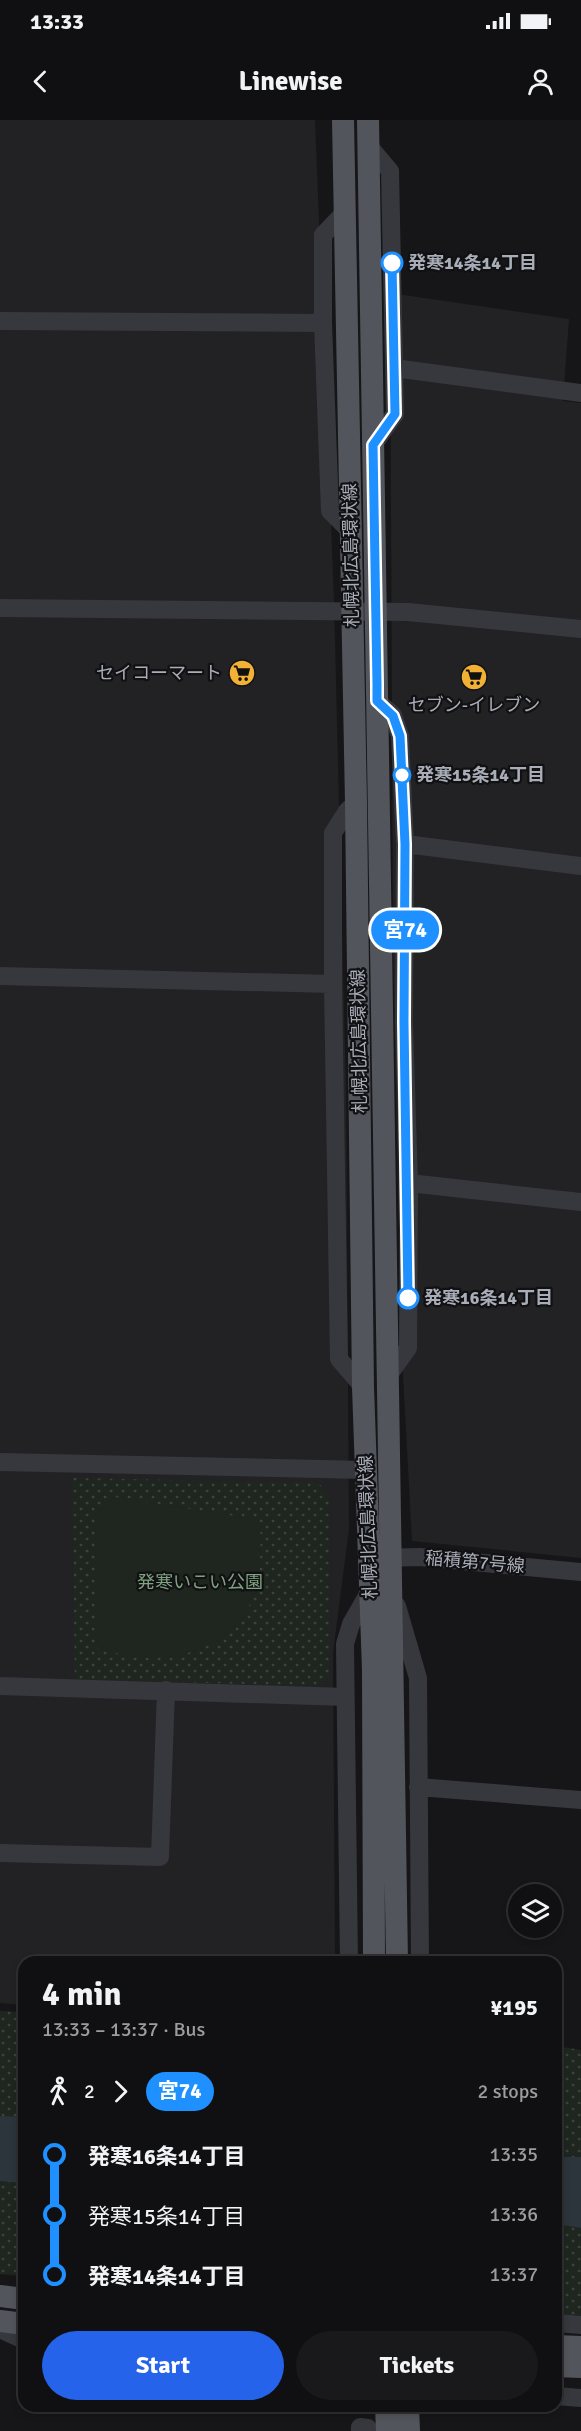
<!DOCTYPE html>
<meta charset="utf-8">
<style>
body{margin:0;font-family:Signika,"Noto Sans JP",sans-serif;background:#19191b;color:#f1f3f6;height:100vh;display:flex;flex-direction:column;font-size:22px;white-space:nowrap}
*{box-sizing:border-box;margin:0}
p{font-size:20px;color:#9c9d9f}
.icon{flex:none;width:33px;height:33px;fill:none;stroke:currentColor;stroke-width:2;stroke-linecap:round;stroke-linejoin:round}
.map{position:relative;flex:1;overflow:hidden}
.panel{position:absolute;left:18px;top:1836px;width:544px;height:456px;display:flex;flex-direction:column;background:#101012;border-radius:18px;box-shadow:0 3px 9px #0003,0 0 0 2px #303032}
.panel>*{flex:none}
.badge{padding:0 12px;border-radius:20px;font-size:21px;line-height:39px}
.buttons{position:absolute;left:508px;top:1764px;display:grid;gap:12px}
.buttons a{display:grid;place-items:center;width:54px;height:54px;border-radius:50%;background:#101012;box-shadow:0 3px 9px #0003,0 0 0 2px #303032;font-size:30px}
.map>.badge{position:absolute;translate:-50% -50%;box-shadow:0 0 0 3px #fff}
.legs{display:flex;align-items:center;gap:9px;height:66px;padding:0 24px;font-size:20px}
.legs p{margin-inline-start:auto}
.headline{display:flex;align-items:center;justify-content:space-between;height:102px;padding:0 24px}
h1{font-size:33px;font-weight:700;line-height:45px}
.button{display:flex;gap:12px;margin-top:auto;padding:12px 24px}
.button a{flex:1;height:69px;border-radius:36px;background:#2563eb;color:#fff;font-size:24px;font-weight:700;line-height:69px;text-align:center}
.button a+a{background:#19191b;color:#f1f3f6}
ul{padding:0 24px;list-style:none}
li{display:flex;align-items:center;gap:21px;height:60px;font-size:22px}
li i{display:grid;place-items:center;width:9px;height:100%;margin:0 8px;background:currentColor}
li i::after{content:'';width:15px;height:15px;margin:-8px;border:4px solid;border-radius:50%;background:#101012}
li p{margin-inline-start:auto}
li:first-child i{background:linear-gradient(#0000 50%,currentColor 0)}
li:last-child i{background:linear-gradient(currentColor 50%,#0000 0)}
.status{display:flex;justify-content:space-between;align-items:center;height:42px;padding:0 30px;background:#101012;direction:ltr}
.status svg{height:16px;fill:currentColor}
header{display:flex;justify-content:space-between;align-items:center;height:78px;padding:0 24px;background:#101012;font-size:27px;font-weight:700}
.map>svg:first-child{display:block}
</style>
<div class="status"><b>13:33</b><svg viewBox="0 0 49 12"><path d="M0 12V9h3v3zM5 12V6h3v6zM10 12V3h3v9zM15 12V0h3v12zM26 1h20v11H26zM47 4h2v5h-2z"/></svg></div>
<header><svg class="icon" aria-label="back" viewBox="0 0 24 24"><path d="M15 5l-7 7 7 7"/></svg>Linewise<svg class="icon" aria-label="person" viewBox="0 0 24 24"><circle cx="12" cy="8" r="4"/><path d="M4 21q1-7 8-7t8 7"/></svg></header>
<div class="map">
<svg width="581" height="2311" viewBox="0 0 581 2311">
<defs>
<pattern id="grass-dots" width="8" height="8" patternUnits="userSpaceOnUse" patternTransform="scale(1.5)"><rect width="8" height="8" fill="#1e261f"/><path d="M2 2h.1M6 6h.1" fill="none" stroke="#3c433d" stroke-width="1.8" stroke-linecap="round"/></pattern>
</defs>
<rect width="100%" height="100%" fill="#161618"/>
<path fill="#222225" d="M 0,0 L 315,0 L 334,480 L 346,972 L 349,1409 L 333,1533 L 335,1842 L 24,1842 L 24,1885 L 0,1883 Z
M 390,173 L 569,199 L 563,281 L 581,283 L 581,1438 L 412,1421 L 401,1218 L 393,829 Z"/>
<path fill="url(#grass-dots)" d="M 72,1358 L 319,1363 L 329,1377 L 329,1557 L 321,1566 L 75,1559 Z
M 0,1891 L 24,1892 L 24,2156 L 0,2154 Z
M 556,1926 L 581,1930 L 581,2199 L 557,2197 Z"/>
<path fill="#1e261f" d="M 115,1377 L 260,1400 C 261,1427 262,1461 249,1486 C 219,1541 151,1546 98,1528 L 95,1394 Z"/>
<path fill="#2c353c" d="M 0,1996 L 24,1997 L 24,2063 L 0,2061 Z
M 557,2037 L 581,2037 L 581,2108 L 557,2104 Z"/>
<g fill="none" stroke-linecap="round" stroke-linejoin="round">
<path stroke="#37383d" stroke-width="18" d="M 368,25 L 390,51 L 395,294 L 373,325
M 345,92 L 323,115 L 323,203 L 330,391 L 351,412
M 0,201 L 323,203
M 394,248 L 581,273
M 0,488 L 408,492 L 581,509
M 377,581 L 393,595 L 400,616 L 405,724 L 404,902 L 409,1063 L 408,1228 L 388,1256
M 356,683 L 347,691 L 333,713 L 333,864 L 339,1239 L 363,1267
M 405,724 L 581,746
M 0,856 L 333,864
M 409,1063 L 581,1082
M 0,1342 L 365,1350
M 378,1438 L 420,1437 L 581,1452
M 397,1486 L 418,1558 L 420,1842
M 0,1566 L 345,1577
M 418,1667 L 581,1680
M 0,1733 L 160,1737 L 166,1570
M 349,1842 L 345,1524 L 351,1504 L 371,1469
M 556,2203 L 581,2205
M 0,2209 L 24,2220
M 556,2276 L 581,2278
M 360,2311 L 360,2307 L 368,2308"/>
<path stroke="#53555c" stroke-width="22" d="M 343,0 L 356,683 L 363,1267 L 373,1550 L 374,1842
M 368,0 L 397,1842
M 0,2176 L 24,2179
M 0,2201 L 24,2204
M 556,2226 L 581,2227
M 556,2246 L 581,2247
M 386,2286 L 387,2311
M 408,2286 L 409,2311"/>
</g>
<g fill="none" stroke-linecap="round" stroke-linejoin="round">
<defs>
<path id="line-1" d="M 392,143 L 395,294 L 373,325 L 377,564 L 377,581 L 393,596 L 400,616 L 405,724 L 404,902 L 408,1178"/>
</defs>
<use href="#line-1" stroke="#fff" stroke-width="14"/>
<use href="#line-1" stroke="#1e90ff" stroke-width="9"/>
</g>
<defs>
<symbol id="supermarket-disc" viewBox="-11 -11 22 22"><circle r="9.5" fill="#f2b134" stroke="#111113"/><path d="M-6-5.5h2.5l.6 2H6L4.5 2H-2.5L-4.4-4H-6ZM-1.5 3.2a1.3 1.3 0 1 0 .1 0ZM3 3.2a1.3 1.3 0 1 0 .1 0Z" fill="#111"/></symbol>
</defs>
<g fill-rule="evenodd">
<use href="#supermarket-disc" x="227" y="538" width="30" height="30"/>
<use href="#supermarket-disc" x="459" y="542" width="30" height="30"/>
</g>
<g fill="#fff" stroke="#1e90ff" stroke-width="3">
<circle cx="392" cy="143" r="10"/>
<circle cx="402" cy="655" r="8"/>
<circle cx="408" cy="1178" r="10"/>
</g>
<g text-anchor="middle" stroke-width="4.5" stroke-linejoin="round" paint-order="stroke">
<g font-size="18" font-weight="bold" fill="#a8adb8" stroke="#111113" text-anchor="start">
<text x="408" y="149">発寒14条14丁目</text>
<text x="416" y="661">発寒15条14丁目</text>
<text x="424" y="1184">発寒16条14丁目</text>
</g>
<g font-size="18" fill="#a8adb8" stroke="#111113">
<text transform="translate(351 435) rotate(-91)" y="6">札幌北広島環状線</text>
<text transform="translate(359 921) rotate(-91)" y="6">札幌北広島環状線</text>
<text transform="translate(368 1407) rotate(-92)" y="6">札幌北広島環状線</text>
<text transform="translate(475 1442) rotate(5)" y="6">稲積第7号線</text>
</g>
<g font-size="18" fill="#a8adb8" stroke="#111113" text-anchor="end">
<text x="222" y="559">セイコーマート</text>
<text x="474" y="591" text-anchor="middle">セブン-イレブン</text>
</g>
<g font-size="18" fill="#7fa381" stroke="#111113">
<text x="200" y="1468">発寒いこい公園</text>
</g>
</g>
</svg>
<div class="buttons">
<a><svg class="icon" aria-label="layers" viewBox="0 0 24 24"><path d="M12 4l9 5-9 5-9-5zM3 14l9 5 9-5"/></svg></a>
</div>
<b class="badge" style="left:405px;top:810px;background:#1e90ff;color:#fff">宮74</b>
<section class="panel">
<div class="headline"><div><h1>4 min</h1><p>13:33 – 13:37 · Bus</p></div><b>¥195</b></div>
<div class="legs"><svg class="icon" aria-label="walk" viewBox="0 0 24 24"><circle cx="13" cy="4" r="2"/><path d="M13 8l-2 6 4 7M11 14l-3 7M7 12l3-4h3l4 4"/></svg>2<svg class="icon" aria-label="forward" viewBox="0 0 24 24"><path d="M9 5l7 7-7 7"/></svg><b class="badge" style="background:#1e90ff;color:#fff">宮74</b><p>2 stops</p></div>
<ul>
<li><i style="color:#1e90ff"></i><b>発寒16条14丁目</b><p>13:35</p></li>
<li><i style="color:#1e90ff"></i><span>発寒15条14丁目</span><p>13:36</p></li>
<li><i style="color:#1e90ff"></i><b>発寒14条14丁目</b><p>13:37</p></li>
</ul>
<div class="button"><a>Start</a><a>Tickets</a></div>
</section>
</div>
